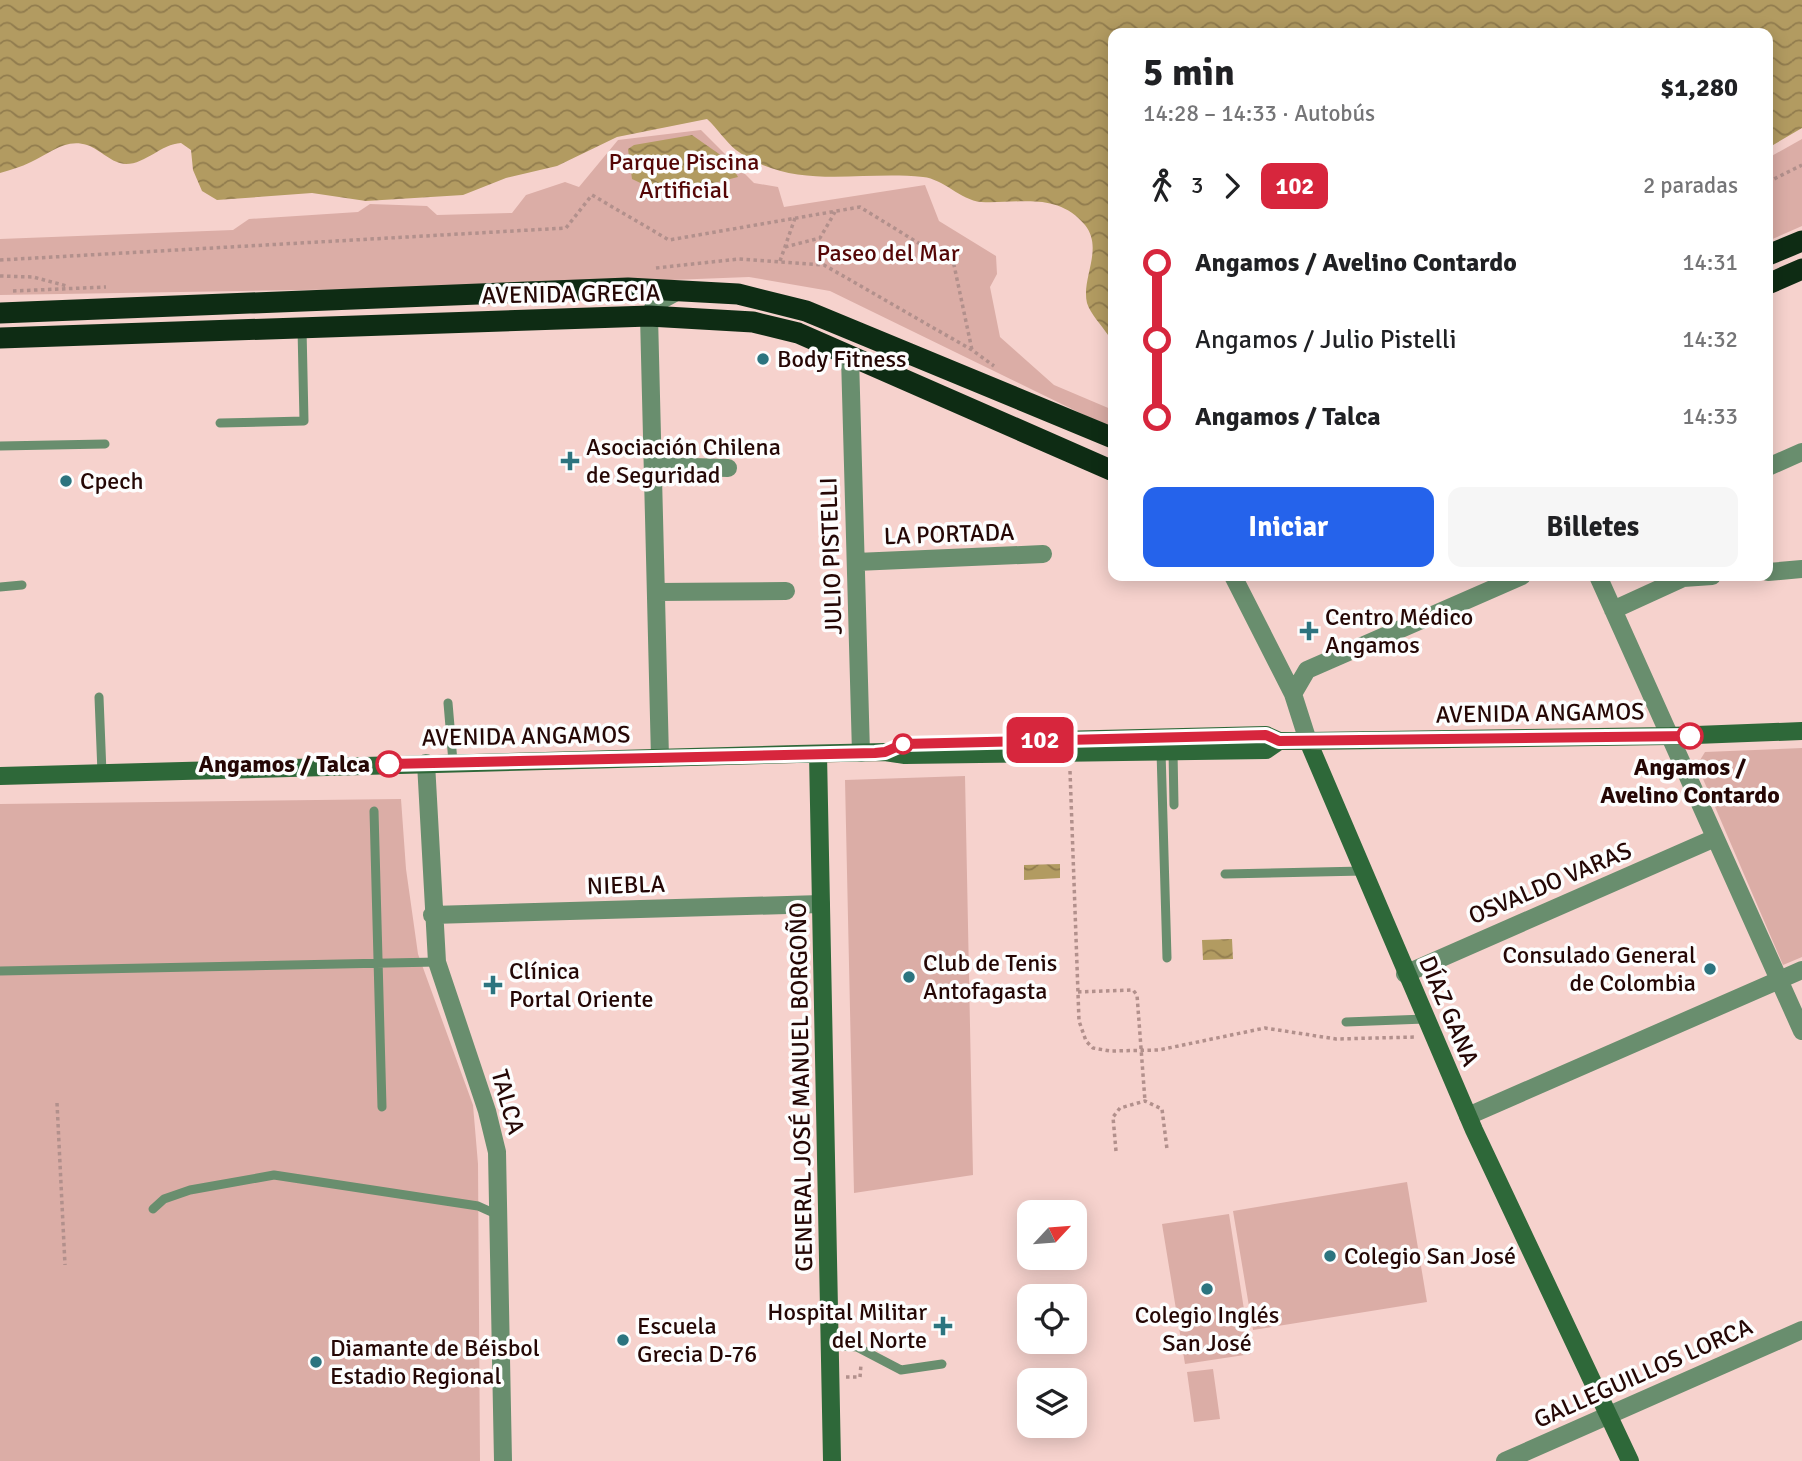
<!DOCTYPE html>
<html lang="es">
<meta charset="utf-8">
<style>
body{margin:0;font-family:Signika,sans-serif;background:#f6f6f6;color:#202124;height:100vh;display:flex;flex-direction:column;font-size:26px;white-space:nowrap}
*{box-sizing:border-box;margin:0}
p{font-size:23px;color:#757577}
.icon{flex:none;width:38px;height:38px;fill:none;stroke:currentColor;stroke-width:2;stroke-linecap:round;stroke-linejoin:round}
.map{position:relative;flex:1;overflow:hidden}
.sheet{position:absolute;left:1108px;top:28px;width:665px;height:553px;display:flex;flex-direction:column;background:#fff;border-radius:14px;box-shadow:0 4px 18px #0003}
.sheet>*{flex:none}
.badge{padding:0 14px;border-radius:10px;font-size:24px;line-height:46px}
.needle{width:46px;rotate:64deg}
.fabs{position:absolute;left:1017px;top:1200px;display:grid;gap:14px}
.fabs a{display:grid;place-items:center;width:70px;height:70px;border-radius:14px;background:#fff;box-shadow:0 4px 18px #0003;font-size:35px}
.map>.badge{position:absolute;translate:-50% -50%;box-shadow:0 0 0 4px #fff}
.legs{display:flex;align-items:center;gap:10px;height:77px;padding:0 35px;font-size:23px}
.legs p{margin-inline-start:auto}
.headline{display:flex;align-items:center;justify-content:space-between;height:119px;padding:0 35px}
h1{font-size:38px;font-weight:700;line-height:52px}
.button{display:flex;gap:14px;margin-top:auto;padding:14px 35px}
.button a{flex:1;height:80px;border-radius:14px;background:#2563eb;color:#fff;font-size:28px;font-weight:700;line-height:80px;text-align:center}
.button a+a{background:#f6f6f6;color:#202124}
ul{padding:0 35px;list-style:none}
li{display:flex;align-items:center;gap:24px;height:77px;font-size:26px}
li i{display:grid;place-items:center;width:10px;height:100%;margin:0 9px;background:currentColor}
li i::after{content:'';width:18px;height:18px;margin:-9px;border:5px solid;border-radius:50%;background:#fff}
li p{margin-inline-start:auto}
li:first-child i{background:linear-gradient(#0000 50%,currentColor 0)}
li:last-child i{background:linear-gradient(currentColor 50%,#0000 0)}
.map>svg:first-child{display:block}
</style>
<div class="map">
<svg width="1802" height="1461" viewBox="0 0 1802 1461">
<defs>
<pattern id="water-waves" width="16" height="10" patternUnits="userSpaceOnUse" patternTransform="scale(1.75)"><rect width="16" height="10" fill="#b29b61"/><path d="M0 5q4-4 8 0t8 0" fill="none" stroke="#917c4e"/></pattern>
</defs>
<rect width="100%" height="100%" fill="#f6d2cd"/>
<path fill="#dbada6" d="M 701,130 L 754,183 L 778,187 L 784,207 L 925,185 L 939,221 L 996,256 L 997,274 L 990,287 L 1000,337 L 1054,385 L 1113,410 L 1113,429 L 830,291 L 749,277 L 485,287 L 0,295 L 0,239 L 233,230 L 249,219 L 358,212 L 370,204 L 427,206 L 437,215 L 512,213 L 526,195 L 565,182 L 579,187 L 618,140 Z
M 1802,139 L 1802,226 L 1768,241 L 1768,158 Z
M 1802,748 L 1802,957 L 1783,965 L 1697,765 L 1705,752 Z
M 965,776 L 973,1175 L 854,1193 L 845,780 Z
M 401,799 L 406,869 L 418,954 L 473,1105 L 478,1164 L 480,1461 L 0,1461 L 0,804 Z
M 1407,1182 L 1427,1302 L 1253,1330 L 1233,1211 Z
M 1229,1214 L 1251,1354 L 1185,1364 L 1162,1224 Z
M 1213,1369 L 1220,1419 L 1194,1422 L 1187,1372 Z"/>
<path fill="url(#water-waves)" d="M 0,0 L 1802,0 L 1802,128 L 1768,148 L 1768,33 L 1113,33 L 1113,336 L 1108,335 C 1102,326 1090,313 1087,303 C 1081,278 1104,249 1085,225 C 1057,191 1019,204 981,202 C 960,200 944,179 923,177 C 858,170 794,192 736,150 C 726,142 717,128 707,119 L 617,137 L 557,166 L 506,178 L 463,195 L 366,201 L 312,193 L 217,200 L 202,191 L 193,170 L 191,150 L 181,143 C 161,144 146,164 126,164 C 112,164 100,149 87,145 C 65,138 49,154 31,162 C 21,167 10,170 0,173 Z
M 692,135 L 729,161 L 738,177 L 666,195 L 632,179 L 628,149 L 634,145 Z
M 1060,864 L 1060,878 L 1024,880 L 1024,865 Z
M 1232,939 L 1233,959 L 1203,960 L 1202,940 Z"/>
<g fill="none" stroke-linecap="round" stroke-linejoin="round">
<path stroke="#b2908c" stroke-width="3.5" stroke-dasharray="3.5 3.5" stroke-linecap="butt" d="M 1768,182 L 1802,165
M 785,247 L 820,238 L 835,212
M 0,260 L 566,228 L 592,195 L 669,240 L 860,207 L 954,265 L 972,350
M 780,261 L 795,218
M 656,268 L 739,259 L 824,265 L 972,350 L 994,366
M 0,276 L 33,277 L 67,286
M 13,291 L 106,287
M 1070,771 L 1079,1021 L 1086,1041 L 1093,1048 L 1110,1051 L 1159,1050 L 1265,1028 L 1336,1039 L 1417,1037
M 1078,992 L 1133,990 L 1137,995 L 1145,1101
M 57,1103 L 65,1265
M 1116,1151 L 1113,1117 L 1120,1108 L 1145,1101 L 1162,1109 L 1167,1149
M 846,1377 L 860,1377 L 861,1364"/>
<path stroke="#698e6e" stroke-width="9" d="M 220,423 L 304,421 L 302,328
M 0,446 L 105,444
M 0,587 L 22,585
M 99,697 L 102,773
M 448,703 L 453,762
M 1161,751 L 1167,958
M 1173,751 L 1174,805
M 374,811 L 382,1107
M 1225,874 L 1364,871
M 0,971 L 437,962
M 1346,1022 L 1425,1019
M 153,1209 L 164,1199 L 190,1190 L 274,1175 L 478,1206 L 498,1215
M 830,1345 L 857,1347 L 901,1370 L 942,1364"/>
<path stroke="#698e6e" stroke-width="18" d="M 850,357 L 861,753
M 655,466 L 728,468
M 1768,467 L 1802,452
M 856,562 L 1043,554
M 1768,572 L 1802,569
M 1233,576 L 1293,694 L 1308,741
M 1598,576 L 1802,1031
M 656,592 L 786,591
M 1613,610 L 1683,578 L 1712,576
M 1293,694 L 1307,670 L 1522,576
M 660,758 L 649,316 L 656,303 L 678,291
M 426,763 L 437,962 L 487,1111 L 497,1152 L 503,1461
M 432,915 L 821,904
M 1405,974 L 1715,838
M 1468,1116 L 1802,970
M 1505,1461 L 1802,1330"/>
<path stroke="#2e6839" stroke-width="18" d="M 1013,741 L 1266,735 L 1279,741 L 1308,741 L 1670,736 L 1802,731
M 1308,741 L 1474,1130 L 1630,1461
M 818,754 L 832,1461
M 0,776 L 797,754 L 885,752 L 905,755 L 1266,750 L 1279,741"/>
<path stroke="#0e2c14" stroke-width="21" d="M 1768,255 L 1802,241
M 1768,284 L 1802,269
M 0,313 L 628,288 L 738,294 L 806,311 L 1113,438
M 0,338 L 649,316 L 753,322 L 798,333 L 1113,471"/>
</g>
<g fill="none" stroke-linecap="round" stroke-linejoin="round">
<defs>
<path id="line-1" d="M 389,764 L 875,753 L 885,752 L 903,744 L 1266,735 L 1279,741 L 1690,736"/>
</defs>
<use href="#line-1" stroke="#fff" stroke-width="16"/>
<use href="#line-1" stroke="#d7263d" stroke-width="10"/>
</g>
<g fill="#2c747f" stroke="#fdfdfd" stroke-width="2.5">
<circle cx="763" cy="359" r="7"/>
<path d="M566.5 450.5h7v7h7v7h-7v7h-7v-7h-7v-7h7z"/>
<circle cx="66" cy="481" r="7"/>
<path d="M1305.5 620.5h7v7h7v7h-7v7h-7v-7h-7v-7h7z"/>
<circle cx="1710" cy="969" r="7"/>
<circle cx="909" cy="977" r="7"/>
<path d="M489.5 974.5h7v7h7v7h-7v7h-7v-7h-7v-7h7z"/>
<circle cx="1330" cy="1256" r="7"/>
<circle cx="1207" cy="1289" r="7"/>
<path d="M939.5 1315.5h7v7h7v7h-7v7h-7v-7h-7v-7h7z"/>
<circle cx="623" cy="1340" r="7"/>
<circle cx="316" cy="1362" r="7"/>
</g>
<g fill="#fff" stroke="#d7263d" stroke-width="3.5">
<circle cx="1690" cy="736" r="12"/>
<circle cx="903" cy="744" r="9"/>
<circle cx="389" cy="764" r="12"/>
</g>
<g text-anchor="middle" stroke-width="7" stroke-linejoin="round" paint-order="stroke">
<g font-size="24" fill="#550606" stroke="#fdfdfd">
<text x="684" y="170">Parque Piscina<tspan x="684" dy="28">Artificial</tspan></text>
<text x="888" y="261">Paseo del Mar</text>
</g>
<g font-size="24" fill="#250705" stroke="#fdfdfd">
<text transform="translate(571 294) rotate(-1)" y="8">AVENIDA GRECIA</text>
<text transform="translate(949 534) rotate(-2)" y="8">LA PORTADA</text>
<text transform="translate(831 556) rotate(-92)" y="8">JULIO PISTELLI</text>
<text transform="translate(1540 713) rotate(-1)" y="8">AVENIDA ANGAMOS</text>
<text transform="translate(526 736) rotate(-1)" y="8">AVENIDA ANGAMOS</text>
<text transform="translate(1550 883) rotate(-23)" y="8">OSVALDO VARAS</text>
<text transform="translate(626 885) rotate(-2)" y="8">NIEBLA</text>
<text transform="translate(1449 1011) rotate(67)" y="8">DÍAZ GANA</text>
<text transform="translate(801 1087) rotate(-91)" y="8">GENERAL JOSÉ MANUEL BORGOÑO</text>
<text transform="translate(508 1102) rotate(74)" y="8">TALCA</text>
<text transform="translate(1643 1373) rotate(-24)" y="8">GALLEGUILLOS LORCA</text>
</g>
<g font-size="24" fill="#250705" stroke="#fdfdfd" text-anchor="start">
<text x="777" y="367">Body Fitness</text>
<text x="586" y="455">Asociación Chilena<tspan x="586" dy="28">de Seguridad</tspan></text>
<text x="80" y="489">Cpech</text>
<text x="1325" y="625">Centro Médico<tspan x="1325" dy="28">Angamos</tspan></text>
<text x="1696" y="963" text-anchor="end">Consulado General<tspan x="1696" dy="28">de Colombia</tspan></text>
<text x="923" y="971">Club de Tenis<tspan x="923" dy="28">Antofagasta</tspan></text>
<text x="509" y="979">Clínica<tspan x="509" dy="28">Portal Oriente</tspan></text>
<text x="1344" y="1264">Colegio San José</text>
<text x="927" y="1320" text-anchor="end">Hospital Militar<tspan x="927" dy="28">del Norte</tspan></text>
<text x="1207" y="1323" text-anchor="middle">Colegio Inglés<tspan x="1207" dy="28">San José</tspan></text>
<text x="637" y="1334">Escuela<tspan x="637" dy="28">Grecia D-76</tspan></text>
<text x="330" y="1356">Diamante de Béisbol<tspan x="330" dy="28">Estadio Regional</tspan></text>
</g>
<g font-size="24" font-weight="bold" fill="#250705" stroke="#fdfdfd" text-anchor="end">
<text x="370" y="772">Angamos / Talca</text>
<text x="1690" y="775" text-anchor="middle">Angamos /<tspan x="1690" dy="28">Avelino Contardo</tspan></text>
</g>
</g>
</svg>
<div class="fabs">
<a><svg class="needle" viewBox="-14 -14 28 28"><path d="M0-13l5 13h-10z" fill="#e53935"/><path d="M0 13l5-13h-10z" fill="#757577"/></svg></a>
<a><svg class="icon" aria-label="locate" viewBox="0 0 24 24"><circle cx="12" cy="12" r="6"/><path d="M12 2v4M12 18v4M2 12h4M18 12h4"/></svg></a>
<a><svg class="icon" aria-label="layers" viewBox="0 0 24 24"><path d="M12 4l9 5-9 5-9-5zM3 14l9 5 9-5"/></svg></a>
</div>
<b class="badge" style="left:1040px;top:740px;background:#d7263d;color:#fff">102</b>
<section class="sheet">
<div class="headline"><div><h1>5 min</h1><p>14:28 – 14:33 · Autobús</p></div><b>$1,280</b></div>
<div class="legs"><svg class="icon" aria-label="walk" viewBox="0 0 24 24"><circle cx="13" cy="4" r="2"/><path d="M13 8l-2 6 4 7M11 14l-3 7M7 12l3-4h3l4 4"/></svg>3<svg class="icon" aria-label="forward" viewBox="0 0 24 24"><path d="M9 5l7 7-7 7"/></svg><b class="badge" style="background:#d7263d;color:#fff">102</b><p>2 paradas</p></div>
<ul>
<li><i style="color:#d7263d"></i><b>Angamos / Avelino Contardo</b><p>14:31</p></li>
<li><i style="color:#d7263d"></i><span>Angamos / Julio Pistelli</span><p>14:32</p></li>
<li><i style="color:#d7263d"></i><b>Angamos / Talca</b><p>14:33</p></li>
</ul>
<div class="button"><a>Iniciar</a><a>Billetes</a></div>
</section>
</div>
